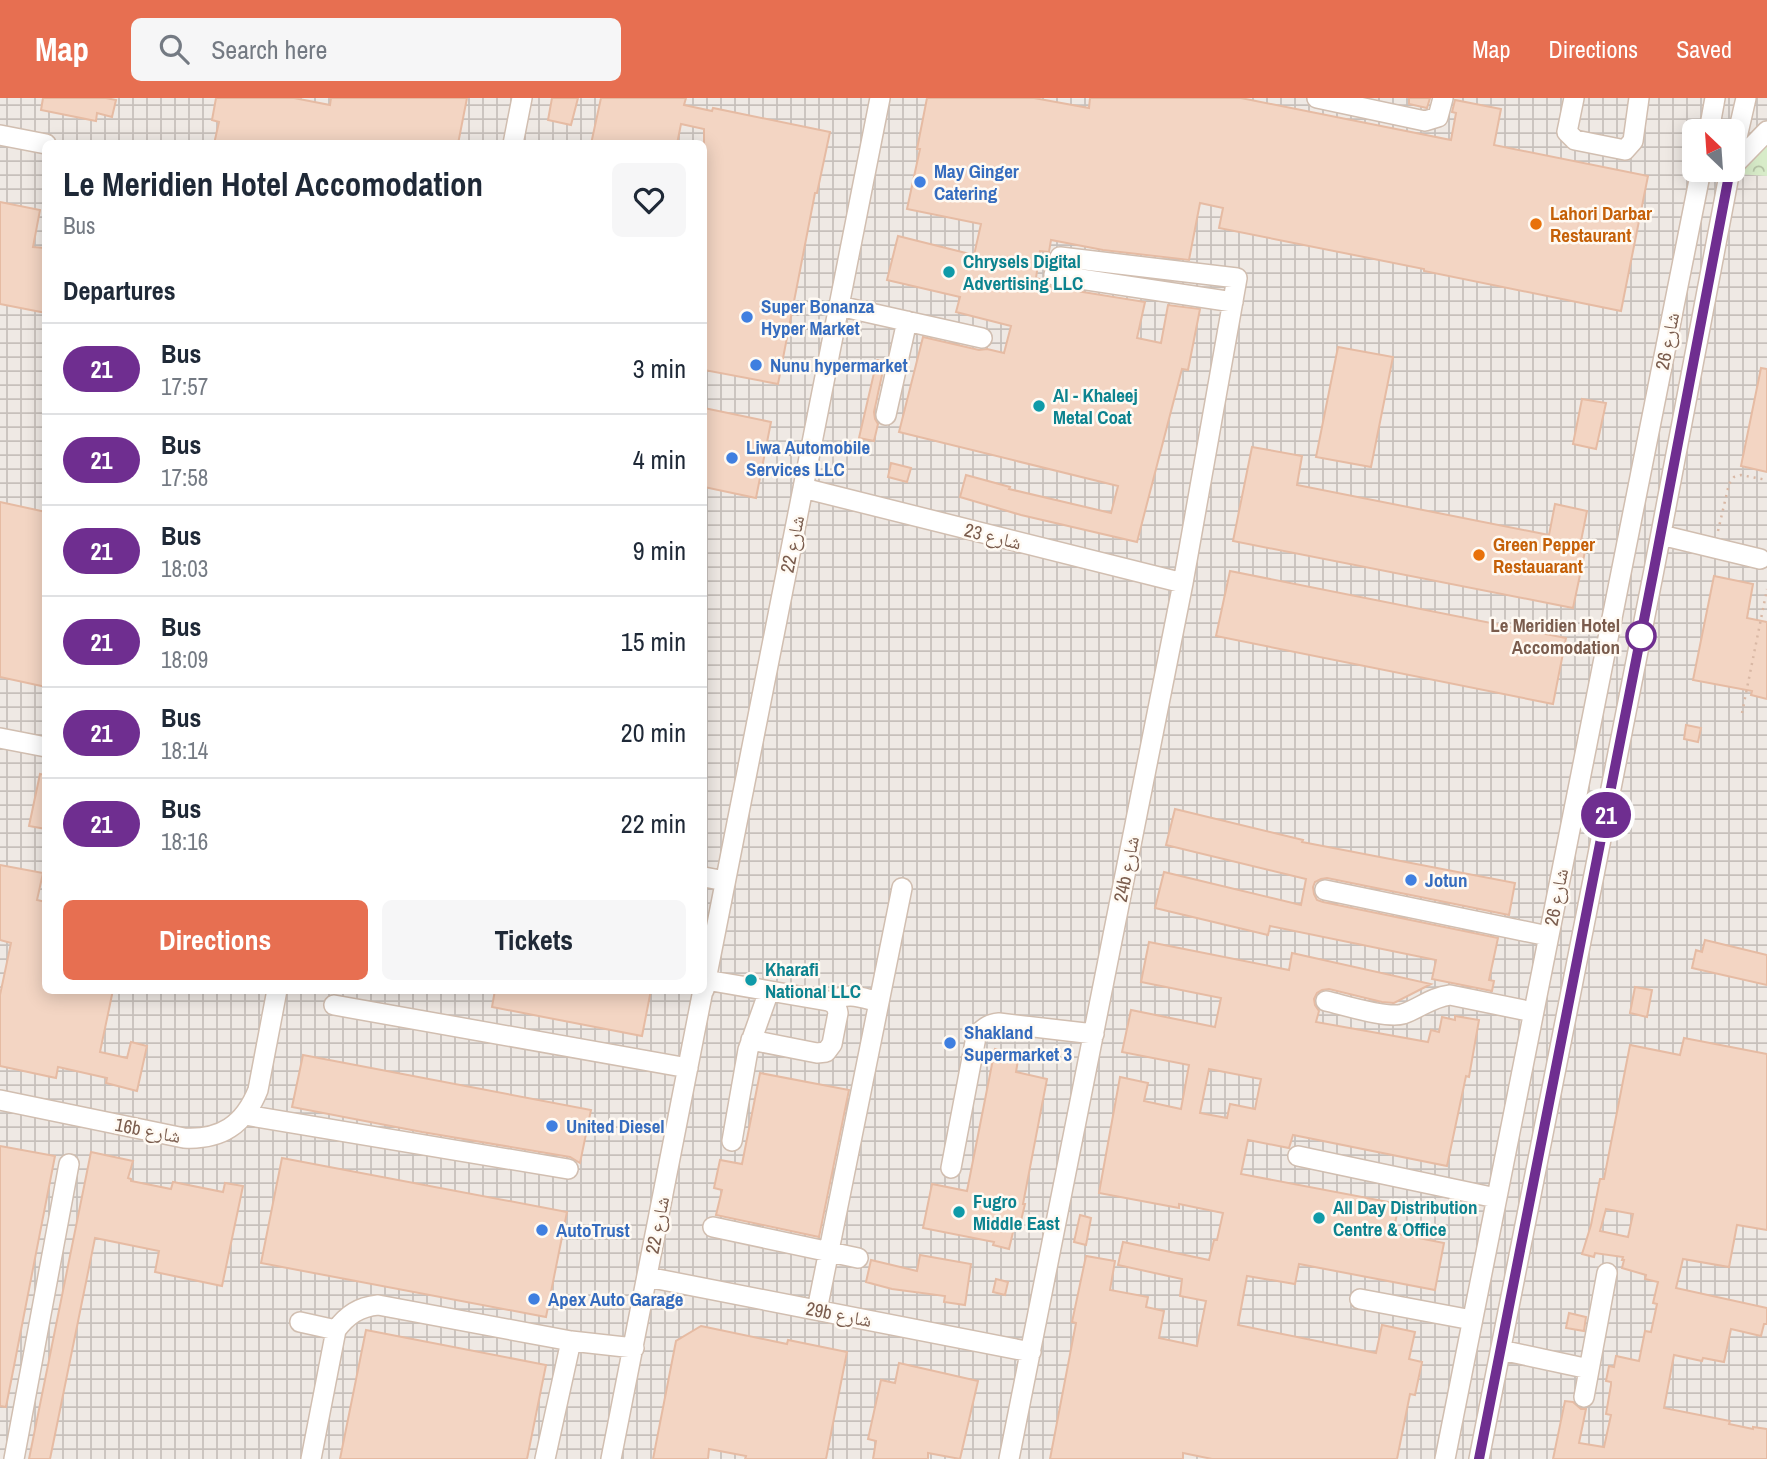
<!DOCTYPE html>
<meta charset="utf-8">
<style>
body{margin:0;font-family:"Archivo Narrow","Noto Naskh Arabic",sans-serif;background:#f6f6f7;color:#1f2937;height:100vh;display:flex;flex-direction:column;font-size:26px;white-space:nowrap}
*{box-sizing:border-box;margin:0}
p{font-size:23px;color:#747a83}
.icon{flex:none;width:38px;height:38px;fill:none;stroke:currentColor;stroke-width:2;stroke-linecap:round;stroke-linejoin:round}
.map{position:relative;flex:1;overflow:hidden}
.sheet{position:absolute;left:42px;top:42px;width:665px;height:854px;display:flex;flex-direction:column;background:#fff;border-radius:10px;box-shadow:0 4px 18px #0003}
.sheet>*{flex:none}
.badge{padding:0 14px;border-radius:23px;font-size:24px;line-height:46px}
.needle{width:46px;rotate:335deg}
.fabs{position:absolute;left:1682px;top:21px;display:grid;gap:14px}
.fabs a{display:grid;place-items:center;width:63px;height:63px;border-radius:10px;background:#fff;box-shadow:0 4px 18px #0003;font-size:35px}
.map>.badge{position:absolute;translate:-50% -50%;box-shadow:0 0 0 4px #fff}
h2{padding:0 21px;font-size:26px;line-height:63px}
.round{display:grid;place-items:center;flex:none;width:74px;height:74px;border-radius:10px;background:#f6f6f7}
.headline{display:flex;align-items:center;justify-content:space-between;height:119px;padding:0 21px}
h1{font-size:33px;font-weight:700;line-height:52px}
.primary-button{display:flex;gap:14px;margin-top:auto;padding:14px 21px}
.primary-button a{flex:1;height:80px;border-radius:10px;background:#e76f51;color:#fff;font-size:28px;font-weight:700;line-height:80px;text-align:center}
.primary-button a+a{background:#f6f6f7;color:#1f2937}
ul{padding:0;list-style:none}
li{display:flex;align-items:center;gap:21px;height:91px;padding:0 21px;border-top:2px solid #e0e1e3}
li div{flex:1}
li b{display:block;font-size:26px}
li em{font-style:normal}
li .badge{min-width:77px;font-weight:700;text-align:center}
header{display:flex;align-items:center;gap:42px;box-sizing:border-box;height:98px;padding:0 35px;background:#e76f51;color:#fff}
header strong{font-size:33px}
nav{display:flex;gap:38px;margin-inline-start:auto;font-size:24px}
.search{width:490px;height:63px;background:#f6f6f7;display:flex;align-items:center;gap:18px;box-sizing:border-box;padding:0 24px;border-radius:10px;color:#747a83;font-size:26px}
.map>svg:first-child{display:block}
</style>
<header>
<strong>Map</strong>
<div class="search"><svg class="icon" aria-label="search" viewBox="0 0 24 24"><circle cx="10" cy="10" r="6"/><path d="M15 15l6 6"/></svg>Search here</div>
<nav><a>Map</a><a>Directions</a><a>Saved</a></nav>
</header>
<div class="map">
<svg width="1767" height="1361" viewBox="0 0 1767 1361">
<defs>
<pattern id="industrial-grid" width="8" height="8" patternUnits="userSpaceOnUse" patternTransform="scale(1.75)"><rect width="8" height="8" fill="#efe9e4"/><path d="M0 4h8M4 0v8" fill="none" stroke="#c7c0bb"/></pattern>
<pattern id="park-crowns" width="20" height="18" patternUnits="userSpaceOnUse" patternTransform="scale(1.75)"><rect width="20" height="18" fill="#d8ecc9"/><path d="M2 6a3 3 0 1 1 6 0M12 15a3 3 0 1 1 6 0" fill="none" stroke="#b4c2a5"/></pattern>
</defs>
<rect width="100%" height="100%" fill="#fdf6ec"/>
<path fill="url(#industrial-grid)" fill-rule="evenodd" d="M 0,0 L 1767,0 L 1767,1361 L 0,1361 ZM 1694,33 L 1732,33 L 1732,72 L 1694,72 ZM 46,46 L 704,46 L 704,892 L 46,892 Z"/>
<path fill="url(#park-crowns)" d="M 1767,40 L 1767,78 L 1737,76 Z"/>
<path fill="#f3d5c3" stroke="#e6bba3" stroke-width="2" fill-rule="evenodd" d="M 43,0 L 106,0 L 116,2 L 112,19 L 97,15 L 96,23 L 41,12 Z
M 216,0 L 294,0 L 330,7 L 331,0 L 467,0 L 458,46 L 214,46 L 219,24 L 212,22 Z
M 552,0 L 578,0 L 571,27 L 548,22 Z
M 601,0 L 686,0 L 684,7 L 712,13 L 713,10 L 830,34 L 817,95 L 815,95 L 778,286 L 704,272 L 704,31 L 681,26 L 677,46 L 591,46 Z
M 927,0 L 1034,0 L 1089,10 L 1090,0 L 1241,0 L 1451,42 L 1456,15 L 1452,14 L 1455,2 L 1501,11 L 1494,47 L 1648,78 L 1621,213 L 1424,173 L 1424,171 L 1219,130 L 1223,110 L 1200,105 L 1189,162 L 1103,152 L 1051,142 L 1049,154 L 1040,153 L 1036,180 L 1043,182 L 1046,187 L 1052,189 L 1145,204 L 1137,240 L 1161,245 L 1168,207 L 1200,211 L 1188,272 L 1182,271 L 1137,444 L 1021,417 L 960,399 L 966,377 L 1010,389 L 1009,391 L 1111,415 L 1118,388 L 899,334 L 923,239 L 979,252 L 987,251 L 1004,255 L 1011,228 L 956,214 L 960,199 L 887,182 L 898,138 L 974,157 L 981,126 L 907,111 L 920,51 L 917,51 Z
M 1409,0 L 1430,0 L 1427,10 L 1409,6 Z
M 0,104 L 40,112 L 33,149 L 46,150 L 46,215 L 0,206 Z
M 1338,249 L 1393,259 L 1371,369 L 1316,359 Z
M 877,262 L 885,263 L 874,314 L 875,321 L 878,326 L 874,343 L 859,340 Z
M 1761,270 L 1767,271 L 1767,374 L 1741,368 Z
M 1582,301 L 1606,305 L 1596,351 L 1573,346 Z
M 704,310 L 771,324 L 756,400 L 704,389 Z
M 1252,349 L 1302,358 L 1297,387 L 1549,437 L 1555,406 L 1587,413 L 1581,443 L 1587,444 L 1573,510 L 1233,443 Z
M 891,365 L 911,370 L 907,384 L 888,379 Z
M 0,404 L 46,414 L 46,589 L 0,579 Z
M 1230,473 L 1566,540 L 1553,606 L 1216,538 Z
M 1714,478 L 1753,486 L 1747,520 L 1767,524 L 1767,601 L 1751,597 L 1752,593 L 1693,582 Z
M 1686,627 L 1701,630 L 1698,644 L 1684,641 Z
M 40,676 L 46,677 L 46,731 L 29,728 Z
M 1175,711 L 1303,742 L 1302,744 L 1515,785 L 1509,817 L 1327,780 L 1321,781 L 1315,784 L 1313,789 L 1314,796 L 1317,802 L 1323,804 L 1498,840 L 1489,882 L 1494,883 L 1492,893 L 1432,881 L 1436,862 L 1270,828 L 1268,837 L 1155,810 L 1164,774 L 1301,807 L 1306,781 L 1166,747 Z
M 0,767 L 43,775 L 37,802 L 46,804 L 46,892 L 113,892 L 100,954 L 127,960 L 131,944 L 147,948 L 137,993 L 106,985 L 107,980 L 58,969 L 56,980 L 0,968 L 0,897 L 11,845 L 0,842 Z
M 1705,842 L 1767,857 L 1767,887 L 1692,870 L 1696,852 L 1702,854 Z
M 1149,844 L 1289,872 L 1292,855 L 1431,886 L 1394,905 L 1382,904 L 1329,891 L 1322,892 L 1317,895 L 1314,901 L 1315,907 L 1319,913 L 1316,924 L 1428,944 L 1431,932 L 1439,934 L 1442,919 L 1455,922 L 1455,918 L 1479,922 L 1469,979 L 1466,978 L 1447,1068 L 1293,1037 L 1289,1050 L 1248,1042 L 1241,1076 L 1399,1106 L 1393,1135 L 1444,1145 L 1435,1192 L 1299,1166 L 1295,1186 L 1247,1178 L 1238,1227 L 1376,1255 L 1382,1227 L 1415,1234 L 1409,1261 L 1422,1264 L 1415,1297 L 1410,1296 L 1397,1361 L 1212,1361 L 1183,1355 L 1183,1361 L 1050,1361 L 1076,1225 L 1072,1224 L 1086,1158 L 1115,1163 L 1110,1192 L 1148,1199 L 1146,1209 L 1164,1213 L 1159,1240 L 1197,1248 L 1206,1203 L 1180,1198 L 1182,1181 L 1118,1167 L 1123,1144 L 1209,1162 L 1214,1142 L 1217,1142 L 1223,1115 L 1179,1106 L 1179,1110 L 1099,1095 L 1120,979 L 1148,985 L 1144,1003 L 1181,1011 L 1189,967 L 1122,954 L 1131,912 L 1215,929 L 1221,900 L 1141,884 ZM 1209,971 L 1261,981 L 1255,1011 L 1230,1006 L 1227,1020 L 1200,1015 Z
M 1635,889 L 1652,892 L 1647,919 L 1630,915 Z
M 495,892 L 651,892 L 642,938 L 492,909 Z
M 1684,940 L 1767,956 L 1767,1132 L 1737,1127 L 1729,1169 L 1683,1161 L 1676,1190 L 1767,1210 L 1767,1226 L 1764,1226 L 1761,1238 L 1731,1231 L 1724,1264 L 1703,1260 L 1702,1263 L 1674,1257 L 1664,1310 L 1730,1323 L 1729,1326 L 1753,1331 L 1753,1329 L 1767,1331 L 1767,1361 L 1553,1361 L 1565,1303 L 1573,1304 L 1581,1311 L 1586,1311 L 1579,1345 L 1604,1349 L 1611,1317 L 1606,1316 L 1611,1287 L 1611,1284 L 1606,1283 L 1609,1268 L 1614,1269 L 1616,1258 L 1639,1263 L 1645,1233 L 1651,1234 L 1657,1206 L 1653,1205 L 1658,1184 L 1645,1181 L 1646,1177 L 1622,1170 L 1624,1162 L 1622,1162 L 1623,1159 L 1595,1155 L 1594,1159 L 1582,1156 L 1591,1127 L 1600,1081 L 1604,1081 L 1630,947 L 1680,957 ZM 1606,1111 L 1633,1116 L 1628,1139 L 1600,1133 Z
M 995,951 L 1019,956 L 1016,974 L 1047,981 L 1023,1106 L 1025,1106 L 1019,1131 L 1014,1130 L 1009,1151 L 993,1147 L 994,1144 L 923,1130 L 932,1086 L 967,1093 Z
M 303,957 L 591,1012 L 580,1065 L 570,1059 L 422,1034 L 292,1009 Z
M 760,975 L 849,992 L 819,1139 L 716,1117 L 722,1092 L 714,1090 L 720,1062 L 742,1066 Z
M 0,1048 L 55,1058 L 6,1309 L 0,1308 Z
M 91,1054 L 133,1063 L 128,1080 L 131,1081 L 131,1083 L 171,1091 L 173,1084 L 223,1094 L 225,1085 L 243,1088 L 222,1188 L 155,1174 L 159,1153 L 95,1140 L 50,1361 L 29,1361 Z
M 282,1060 L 567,1114 L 546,1219 L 261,1165 Z
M 1080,1117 L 1091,1120 L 1086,1147 L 1074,1144 Z
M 920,1157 L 971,1166 L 965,1207 L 944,1204 L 945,1198 L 892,1191 L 866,1184 L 871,1162 L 917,1173 Z
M 996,1181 L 1008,1184 L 1005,1197 L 993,1194 Z
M 1569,1215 L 1586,1219 L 1584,1233 L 1566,1230 Z
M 701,1228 L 787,1246 L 788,1242 L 847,1254 L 826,1361 L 745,1361 L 746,1358 L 709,1351 L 708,1361 L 653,1361 L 676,1243 Z
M 366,1232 L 546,1267 L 527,1361 L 340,1361 Z
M 899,1265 L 978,1283 L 960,1361 L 928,1355 L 928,1361 L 873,1361 L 876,1343 L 868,1341 L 881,1282 L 895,1285 Z"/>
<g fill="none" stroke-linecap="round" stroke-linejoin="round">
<defs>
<path id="minor" d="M 1317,0 L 1425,23 L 1438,19 L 1443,0
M 1574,0 L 1567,34 L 1575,42 L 1625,52 L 1633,43 L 1639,0
M 1709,33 L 1715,0
M 0,37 L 46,46
M 513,46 L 522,0
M 1732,61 L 1746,0
M 1732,69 L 1767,33
M 839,208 L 982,240
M 886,317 L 907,223
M 803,390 L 1183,485
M 1661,437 L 1760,461
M 0,640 L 46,649
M 704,779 L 725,783
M 1325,792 L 1548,838
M 706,882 L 828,903 C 835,905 837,909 838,915 L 832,946 L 826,954 L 817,955 L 751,942
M 704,892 L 880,0
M 1326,903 C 1344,907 1387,921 1403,916 C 1420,910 1432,899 1450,897 L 1533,914
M 832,904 C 847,893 862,900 879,904
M 334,907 L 688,970
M 0,1002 L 184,1040 C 221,1042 244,1027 258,992 L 277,892
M 245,1017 L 568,1071
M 732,1043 L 748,952 L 769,893
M 1298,1058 L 1496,1100
M 951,1070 L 976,939 C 982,931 988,926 999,925 L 1094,936
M 713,1129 L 858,1160
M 647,1179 L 1031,1254
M 1360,1201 L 1472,1222
M 817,1212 L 902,790
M 300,1224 L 336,1232
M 1501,1252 L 1589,1271
M 1584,1299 L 1607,1175
M 14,1361 L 69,1066
M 311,1361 L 336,1232 C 347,1217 359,1209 378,1207 L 571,1243 L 634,1250
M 545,1361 L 571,1243
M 611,1361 L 703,892
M 1009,1361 L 1183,485 L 1237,180 L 1060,159 L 1054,177 L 1233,204
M 1445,1361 L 1701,72
M 1479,1361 L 1654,472 L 1730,72"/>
</defs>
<use href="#minor" stroke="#d1beb0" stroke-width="22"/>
<path stroke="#d9b8a5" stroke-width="2.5" stroke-dasharray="2 5" stroke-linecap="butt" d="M 1718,433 L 1729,386 L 1734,379 L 1741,377 L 1767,382
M 1742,615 L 1767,491"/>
<use href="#minor" stroke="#fff" stroke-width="19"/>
</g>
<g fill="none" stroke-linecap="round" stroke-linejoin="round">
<defs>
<path id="line" d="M 1479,1361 L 1654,471 L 1730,72"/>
</defs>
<use href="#line" stroke="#fff" stroke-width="16"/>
<use href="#line" stroke="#6f2e90" stroke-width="10"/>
</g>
<g fill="#3f7fe0" stroke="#fffaf3" stroke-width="2.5">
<circle cx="920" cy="84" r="7"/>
<circle cx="747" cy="219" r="7"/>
<circle cx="756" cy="267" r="7"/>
<circle cx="732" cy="360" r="7"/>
<circle cx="1411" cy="782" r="7"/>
<circle cx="950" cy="945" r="7"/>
<circle cx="552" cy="1028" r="7"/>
<circle cx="542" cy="1132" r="7"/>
<circle cx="534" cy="1201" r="7"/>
</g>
<g fill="#e8710a" stroke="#fffaf3" stroke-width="2.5">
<circle cx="1536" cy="126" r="7"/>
<circle cx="1479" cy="457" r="7"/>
</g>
<g fill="#0f9aa8" stroke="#fffaf3" stroke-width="2.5">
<circle cx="949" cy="174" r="7"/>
<circle cx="1039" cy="308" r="7"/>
<circle cx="751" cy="882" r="7"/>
<circle cx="959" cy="1114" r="7"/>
<circle cx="1319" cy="1120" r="7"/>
</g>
<circle fill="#fff" stroke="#6f2e90" stroke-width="3.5" cx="1641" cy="538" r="14"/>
<g text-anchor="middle" stroke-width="5" stroke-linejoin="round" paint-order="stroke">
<g font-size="19" font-weight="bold" fill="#366cbe" stroke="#fffaf3" text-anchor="start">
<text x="934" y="80">May Ginger<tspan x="934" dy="22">Catering</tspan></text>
<text x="761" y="215">Super Bonanza<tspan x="761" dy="22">Hyper Market</tspan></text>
<text x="770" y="274">Nunu hypermarket</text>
<text x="746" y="356">Liwa Automobile<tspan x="746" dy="22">Services LLC</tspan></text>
<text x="1425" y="789">Jotun</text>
<text x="964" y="941">Shakland<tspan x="964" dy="22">Supermarket 3</tspan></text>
<text x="566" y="1035">United Diesel</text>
<text x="556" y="1139">AutoTrust</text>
<text x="548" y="1208">Apex Auto Garage</text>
</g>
<g font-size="19" font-weight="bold" fill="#c56008" stroke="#fffaf3" text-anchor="start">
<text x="1550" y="122">Lahori Darbar<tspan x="1550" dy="22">Restaurant</tspan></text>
<text x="1493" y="453">Green Pepper<tspan x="1493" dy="22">Restauarant</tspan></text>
</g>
<g font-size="19" font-weight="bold" fill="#0d838f" stroke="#fffaf3" text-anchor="start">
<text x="963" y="170">Chrysels Digital<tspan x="963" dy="22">Advertising LLC</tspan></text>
<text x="1053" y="304">Al - Khaleej<tspan x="1053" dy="22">Metal Coat</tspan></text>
<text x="765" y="878">Kharafi<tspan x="765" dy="22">National LLC</tspan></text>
<text x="973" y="1110">Fugro<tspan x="973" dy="22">Middle East</tspan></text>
<text x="1333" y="1116">All Day Distribution<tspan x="1333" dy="22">Centre &amp; Office</tspan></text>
</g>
<g font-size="19" fill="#7a5c4d" stroke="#fffaf3">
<text transform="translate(1667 243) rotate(-79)" y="7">شارع 26</text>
<text transform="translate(993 438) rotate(14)" y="7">شارع 23</text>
<text transform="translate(792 446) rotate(-79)" y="7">شارع 22</text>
<text transform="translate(1126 771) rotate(-79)" y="7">24b شارع</text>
<text transform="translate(1556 799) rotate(-79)" y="7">شارع 26</text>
<text transform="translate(148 1032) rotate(11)" y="7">16b شارع</text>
<text transform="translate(657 1127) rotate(-79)" y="7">شارع 22</text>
<text transform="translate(839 1216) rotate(11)" y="7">29b شارع</text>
</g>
<g font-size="19" font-weight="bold" fill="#7a5c4d" stroke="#fffaf3" text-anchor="end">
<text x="1620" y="534">Le Meridien Hotel<tspan x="1620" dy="22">Accomodation</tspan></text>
</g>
</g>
</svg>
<div class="fabs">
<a><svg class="needle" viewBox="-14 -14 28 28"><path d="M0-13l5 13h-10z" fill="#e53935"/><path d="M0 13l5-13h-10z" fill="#747a83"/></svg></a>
</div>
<b class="badge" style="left:1606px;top:717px;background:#6f2e90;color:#fff">21</b>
<section class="sheet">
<div class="headline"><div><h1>Le Meridien Hotel Accomodation</h1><p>Bus</p></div><a class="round"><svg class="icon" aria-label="heart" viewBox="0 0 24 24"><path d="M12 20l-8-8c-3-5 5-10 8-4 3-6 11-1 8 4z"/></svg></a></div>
<h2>Departures</h2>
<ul>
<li><span class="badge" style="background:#6f2e90;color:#fff">21</span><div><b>Bus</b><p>17:57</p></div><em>3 min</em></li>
<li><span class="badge" style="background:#6f2e90;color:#fff">21</span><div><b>Bus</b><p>17:58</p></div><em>4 min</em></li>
<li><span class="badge" style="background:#6f2e90;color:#fff">21</span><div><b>Bus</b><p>18:03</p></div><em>9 min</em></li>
<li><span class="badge" style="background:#6f2e90;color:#fff">21</span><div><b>Bus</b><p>18:09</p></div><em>15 min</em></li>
<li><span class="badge" style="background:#6f2e90;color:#fff">21</span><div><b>Bus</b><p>18:14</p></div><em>20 min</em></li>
<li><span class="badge" style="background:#6f2e90;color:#fff">21</span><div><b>Bus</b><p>18:16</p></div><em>22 min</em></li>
</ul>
<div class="primary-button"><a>Directions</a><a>Tickets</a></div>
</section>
</div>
